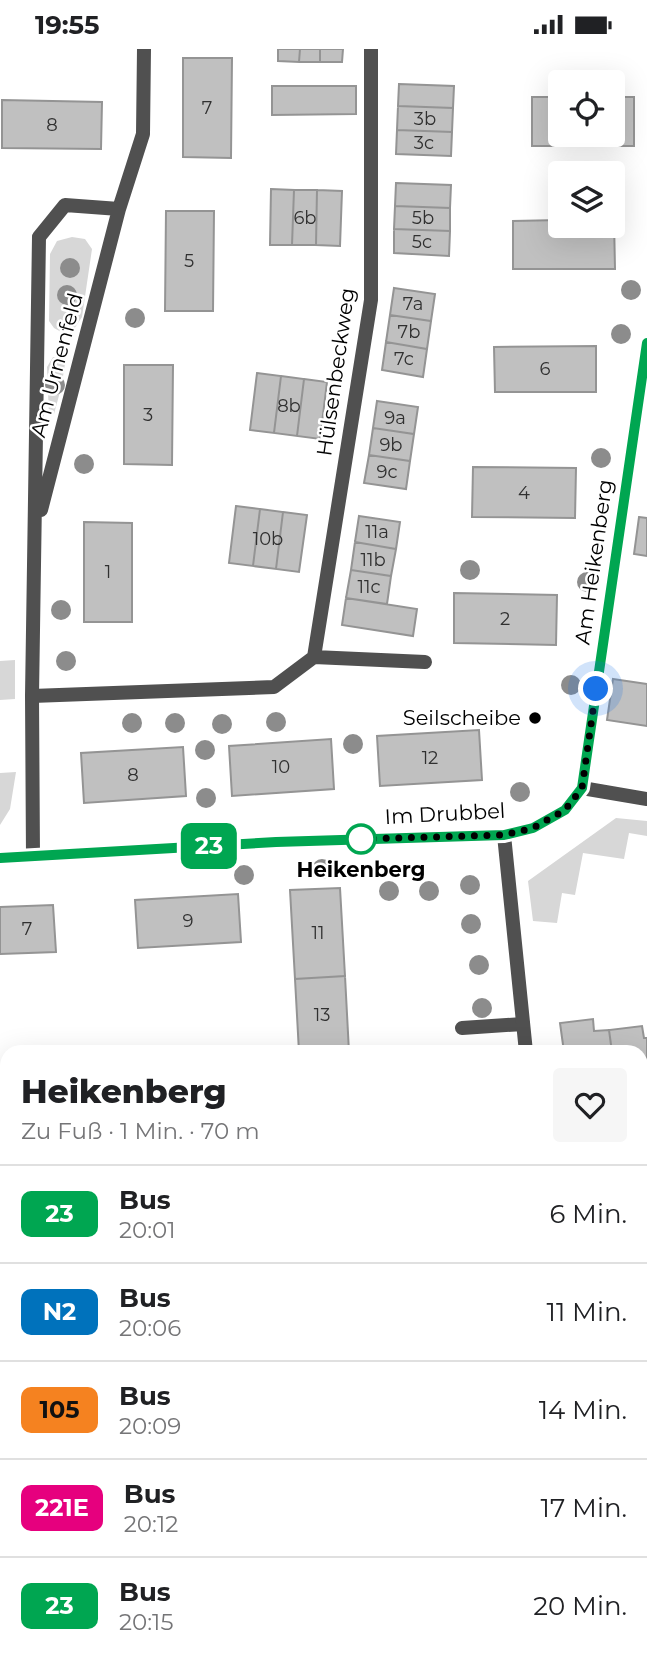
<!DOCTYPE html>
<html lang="de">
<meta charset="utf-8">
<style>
body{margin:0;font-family:Montserrat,sans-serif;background:#f6f6f6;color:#202124;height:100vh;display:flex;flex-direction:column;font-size:26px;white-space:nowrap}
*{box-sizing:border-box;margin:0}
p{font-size:23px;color:#757577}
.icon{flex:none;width:38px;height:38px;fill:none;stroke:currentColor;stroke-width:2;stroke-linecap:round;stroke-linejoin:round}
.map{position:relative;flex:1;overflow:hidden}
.drawer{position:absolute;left:0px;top:996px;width:648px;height:625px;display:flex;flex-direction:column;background:#fff;border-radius:21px 21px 0 0;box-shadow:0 7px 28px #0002}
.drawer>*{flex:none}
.badge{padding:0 14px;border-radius:10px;font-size:24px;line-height:46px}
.buttons{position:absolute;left:548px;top:21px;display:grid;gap:14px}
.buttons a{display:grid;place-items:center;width:77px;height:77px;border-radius:7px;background:#fff;box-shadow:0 7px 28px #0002;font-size:35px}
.you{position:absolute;width:35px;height:35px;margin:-18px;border:5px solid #fff;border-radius:50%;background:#1a73e8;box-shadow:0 0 0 10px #1a73e833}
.map>.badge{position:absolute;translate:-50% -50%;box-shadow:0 0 0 4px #fff}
.round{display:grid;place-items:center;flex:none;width:74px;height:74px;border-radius:7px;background:#f6f6f6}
.overview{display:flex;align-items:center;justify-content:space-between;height:119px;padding:0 21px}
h1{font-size:33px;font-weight:800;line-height:52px}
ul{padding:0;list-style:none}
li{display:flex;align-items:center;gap:21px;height:98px;padding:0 21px;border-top:2px solid #e0e0e0}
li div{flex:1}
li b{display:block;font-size:26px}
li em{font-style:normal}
li .badge{min-width:77px;font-weight:700;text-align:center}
.status{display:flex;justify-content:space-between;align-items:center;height:49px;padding:0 35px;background:#fff;direction:ltr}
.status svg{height:19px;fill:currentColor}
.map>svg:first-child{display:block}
</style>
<div class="status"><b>19:55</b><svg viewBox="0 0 49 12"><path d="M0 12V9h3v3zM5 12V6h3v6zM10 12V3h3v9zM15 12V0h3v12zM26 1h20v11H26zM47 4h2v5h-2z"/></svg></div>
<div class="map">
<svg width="647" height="1620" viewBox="0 0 647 1620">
<rect width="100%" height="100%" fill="#fff"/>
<path fill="#d7d7d7" d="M 72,188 L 85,190 L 92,200 L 82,268 L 74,280 L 63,284 L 54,279 L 49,272 L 50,205 L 57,192 Z
M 53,308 L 60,309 L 65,315 L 61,339 L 54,365 L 49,367 L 47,318 Z
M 15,611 L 15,650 L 0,651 L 0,612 Z
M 16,723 L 10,760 L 0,776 L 0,724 Z
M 616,769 L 647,772 L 647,787 L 629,784 L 624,810 L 583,804 L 575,846 L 562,844 L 557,874 L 533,872 L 528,832 Z
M 193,1614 L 400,1614 L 452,1620 L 192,1620 Z"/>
<path fill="#c0c0c0" stroke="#949494" stroke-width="2" d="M 278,0 L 300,0 L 299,13 L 278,12 Z
M 300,0 L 320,0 L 320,13 L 299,13 Z
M 320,0 L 343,0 L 342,13 L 320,13 Z
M 183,9 L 232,9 L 231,109 L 183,108 Z
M 399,35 L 454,37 L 453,59 L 398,57 Z
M 272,37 L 356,37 L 356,65 L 272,66 Z
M 532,48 L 560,48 L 560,86 L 612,86 L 612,48 L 634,48 L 634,97 L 532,97 Z
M 2,51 L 102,53 L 101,100 L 2,99 Z
M 398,57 L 453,59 L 452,83 L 397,81 Z
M 397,81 L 452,83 L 451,107 L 396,105 Z
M 396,134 L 451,136 L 450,159 L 395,157 Z
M 271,140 L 294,141 L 292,196 L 270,196 Z
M 294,141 L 317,141 L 316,196 L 292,196 Z
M 317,141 L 342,142 L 340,197 L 316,196 Z
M 395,157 L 450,159 L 450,182 L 394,180 Z
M 166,162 L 214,162 L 213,262 L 165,262 Z
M 560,171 L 560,177 L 612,177 L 612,171 L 614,171 L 615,220 L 513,220 L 513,172 Z
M 394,180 L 450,182 L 449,207 L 394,204 Z
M 394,239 L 435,245 L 431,272 L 390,266 Z
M 390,266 L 431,272 L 427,300 L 386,293 Z
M 386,293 L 427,300 L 423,328 L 382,321 Z
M 596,297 L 596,343 L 495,343 L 494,298 Z
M 124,316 L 173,316 L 172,416 L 124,415 Z
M 257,324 L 281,327 L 274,384 L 250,381 Z
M 281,327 L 304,330 L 297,387 L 274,384 Z
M 304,330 L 327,333 L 320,390 L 297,387 Z
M 377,352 L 418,358 L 414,385 L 373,379 Z
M 373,379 L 414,385 L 410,412 L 369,406 Z
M 369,406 L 410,412 L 406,440 L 364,434 Z
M 473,418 L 576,419 L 575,469 L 472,468 Z
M 236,457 L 260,460 L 253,517 L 229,514 Z
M 260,460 L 283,463 L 276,520 L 253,517 Z
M 283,463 L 307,466 L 299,523 L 276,520 Z
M 359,467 L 400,473 L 396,500 L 355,493 Z
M 639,468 L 647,469 L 647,507 L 634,505 Z
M 84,473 L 132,474 L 132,573 L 84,573 Z
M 355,493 L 396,500 L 391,527 L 351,521 Z
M 351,521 L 391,527 L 387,555 L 346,549 Z
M 454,544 L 557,546 L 556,596 L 454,594 Z
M 346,549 L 417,560 L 413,587 L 342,576 Z
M 613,630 L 647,635 L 647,677 L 607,671 Z
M 479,681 L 482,731 L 380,737 L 377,687 Z
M 331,690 L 334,740 L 232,747 L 229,697 Z
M 183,698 L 186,747 L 84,754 L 81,704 Z
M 340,839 L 345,927 L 295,930 L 290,841 Z
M 238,845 L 241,893 L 138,899 L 135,851 Z
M 53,856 L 56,903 L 0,905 L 0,858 Z
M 345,927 L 349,1003 L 299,1003 L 295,930 Z
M 593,970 L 594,982 L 609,981 L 612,1003 L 564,1003 L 560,974 Z
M 642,977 L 644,989 L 647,989 L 647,1029 L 640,1030 L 640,1003 L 612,1003 L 609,981 Z
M 0,1105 L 7,1107 L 7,1157 L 0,1155 Z
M 647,1142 L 647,1186 L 640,1188 L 640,1144 Z
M 647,1586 L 647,1620 L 640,1620 L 637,1614 L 640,1614 L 640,1589 Z
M 589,1614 L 606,1614 L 609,1620 L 568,1620 L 576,1616 L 577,1618 Z"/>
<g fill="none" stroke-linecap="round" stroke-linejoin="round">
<path stroke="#505050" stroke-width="14" d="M 462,979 L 523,975"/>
<path stroke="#505050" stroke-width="14" d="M 41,461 L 119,160
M 314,608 L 425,613
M 32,647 L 274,638 L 314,608 L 371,251 L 371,0
M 582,739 L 647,750
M 504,786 L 526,1003
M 33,807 L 32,647 L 39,188 L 65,156 L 119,160 L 143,85 L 144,0
M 0,809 L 276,793 L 504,786 L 533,779 L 565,761 L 582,739 L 647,294
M 0,1206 L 7,1207
M 640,1431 L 647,1444
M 640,1552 L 647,1549
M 483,1619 L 497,1614
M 173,1620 L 174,1614"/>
</g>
<g fill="#8c8c8c">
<circle cx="70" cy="219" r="10"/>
<circle cx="631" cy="241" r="10"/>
<circle cx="67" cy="246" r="10"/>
<circle cx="135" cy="269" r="10"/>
<circle cx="621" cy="285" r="10"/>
<circle cx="55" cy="336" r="10"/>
<circle cx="601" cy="409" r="10"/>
<circle cx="84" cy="415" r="10"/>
<circle cx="470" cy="521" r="10"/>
<circle cx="587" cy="533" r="10"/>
<circle cx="61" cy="561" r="10"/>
<circle cx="66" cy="612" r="10"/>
<circle cx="571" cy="636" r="10"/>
<circle cx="276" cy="673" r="10"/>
<circle cx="132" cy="674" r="10"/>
<circle cx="175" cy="674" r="10"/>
<circle cx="222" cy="675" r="10"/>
<circle cx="353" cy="695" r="10"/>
<circle cx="205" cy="701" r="10"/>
<circle cx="520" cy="743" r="10"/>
<circle cx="206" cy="749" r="10"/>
<circle cx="322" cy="820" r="10"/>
<circle cx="244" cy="826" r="10"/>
<circle cx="470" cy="836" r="10"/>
<circle cx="389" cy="842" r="10"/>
<circle cx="429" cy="842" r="10"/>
<circle cx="471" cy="875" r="10"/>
<circle cx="479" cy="916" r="10"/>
<circle cx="482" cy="959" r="10"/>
</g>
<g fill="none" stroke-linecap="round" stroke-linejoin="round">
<defs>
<path id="line" d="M 0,809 L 276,793 L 504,786 L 533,779 L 565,761 L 582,739 L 647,294"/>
</defs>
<use href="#line" stroke="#fff" stroke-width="16"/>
<use href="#line" stroke="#00a651" stroke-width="10"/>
<path stroke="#000" stroke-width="7" stroke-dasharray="0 12.6" d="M 361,790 L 504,786 L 533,779 L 565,761 L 582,739 L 596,640"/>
</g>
<circle fill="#000" stroke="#fff" stroke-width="2.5" cx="535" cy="669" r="7"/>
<circle fill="#fff" stroke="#00a651" stroke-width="3.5" cx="361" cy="790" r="14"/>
<g text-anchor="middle" stroke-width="5" stroke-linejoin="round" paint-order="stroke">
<g font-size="18" fill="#303030">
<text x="207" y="65">7</text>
<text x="425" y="76">3b</text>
<text x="52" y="82">8</text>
<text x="424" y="100">3c</text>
<text x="305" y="175">6b</text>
<text x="423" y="175">5b</text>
<text x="422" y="199">5c</text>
<text x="189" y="218">5</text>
<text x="413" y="261">7a</text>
<text x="409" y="289">7b</text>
<text x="404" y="316">7c</text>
<text x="545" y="326">6</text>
<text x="289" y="363">8b</text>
<text x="148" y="372">3</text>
<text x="395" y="375">9a</text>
<text x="391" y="402">9b</text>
<text x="387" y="429">9c</text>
<text x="524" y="450">4</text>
<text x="377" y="489">11a</text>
<text x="268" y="496">10b</text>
<text x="373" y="517">11b</text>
<text x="108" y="529">1</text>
<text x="369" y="544">11c</text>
<text x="505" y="576">2</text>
<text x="430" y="715">12</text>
<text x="281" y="724">10</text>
<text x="133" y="732">8</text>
<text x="188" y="878">9</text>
<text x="27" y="886">7</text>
<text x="318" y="890">11</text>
<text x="322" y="972">13</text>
</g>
<g font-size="21" fill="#000" stroke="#fff">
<text transform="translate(57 316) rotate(-75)" y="7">Am Urnenfeld</text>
<text transform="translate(336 323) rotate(-82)" y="7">Hülsenbeckweg</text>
<text transform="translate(594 513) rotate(-82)" y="7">Am Heikenberg</text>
<text transform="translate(445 765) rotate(-3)" y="7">Im Drubbel</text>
</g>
<g font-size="21" fill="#000" stroke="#fff" text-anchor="end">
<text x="521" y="676">Seilscheibe</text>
</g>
<g font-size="21" font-weight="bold" fill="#000" stroke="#fff">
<text x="361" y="828">Heikenberg</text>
</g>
</g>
</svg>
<div class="buttons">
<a><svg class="icon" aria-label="locate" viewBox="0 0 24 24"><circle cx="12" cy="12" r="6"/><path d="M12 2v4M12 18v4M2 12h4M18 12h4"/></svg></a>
<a><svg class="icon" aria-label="layers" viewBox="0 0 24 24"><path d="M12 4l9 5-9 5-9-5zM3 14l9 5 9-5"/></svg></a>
</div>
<div class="you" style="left:596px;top:640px"></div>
<b class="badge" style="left:209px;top:797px;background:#00a651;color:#fff">23</b>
<section class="drawer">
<div class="overview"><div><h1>Heikenberg</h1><p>Zu Fuß · 1 Min. · 70 m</p></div><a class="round"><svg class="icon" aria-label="heart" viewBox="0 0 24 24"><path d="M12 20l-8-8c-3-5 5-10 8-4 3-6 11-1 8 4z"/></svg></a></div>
<ul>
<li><span class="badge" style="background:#00a651;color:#fff">23</span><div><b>Bus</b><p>20:01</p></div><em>6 Min.</em></li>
<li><span class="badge" style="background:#0072bc;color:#fff">N2</span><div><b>Bus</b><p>20:06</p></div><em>11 Min.</em></li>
<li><span class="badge" style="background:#f58220;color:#111">105</span><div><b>Bus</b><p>20:09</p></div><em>14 Min.</em></li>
<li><span class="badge" style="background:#e6007e;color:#fff">221E</span><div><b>Bus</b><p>20:12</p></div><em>17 Min.</em></li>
<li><span class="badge" style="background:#00a651;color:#fff">23</span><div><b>Bus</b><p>20:15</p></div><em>20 Min.</em></li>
</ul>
</section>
</div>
